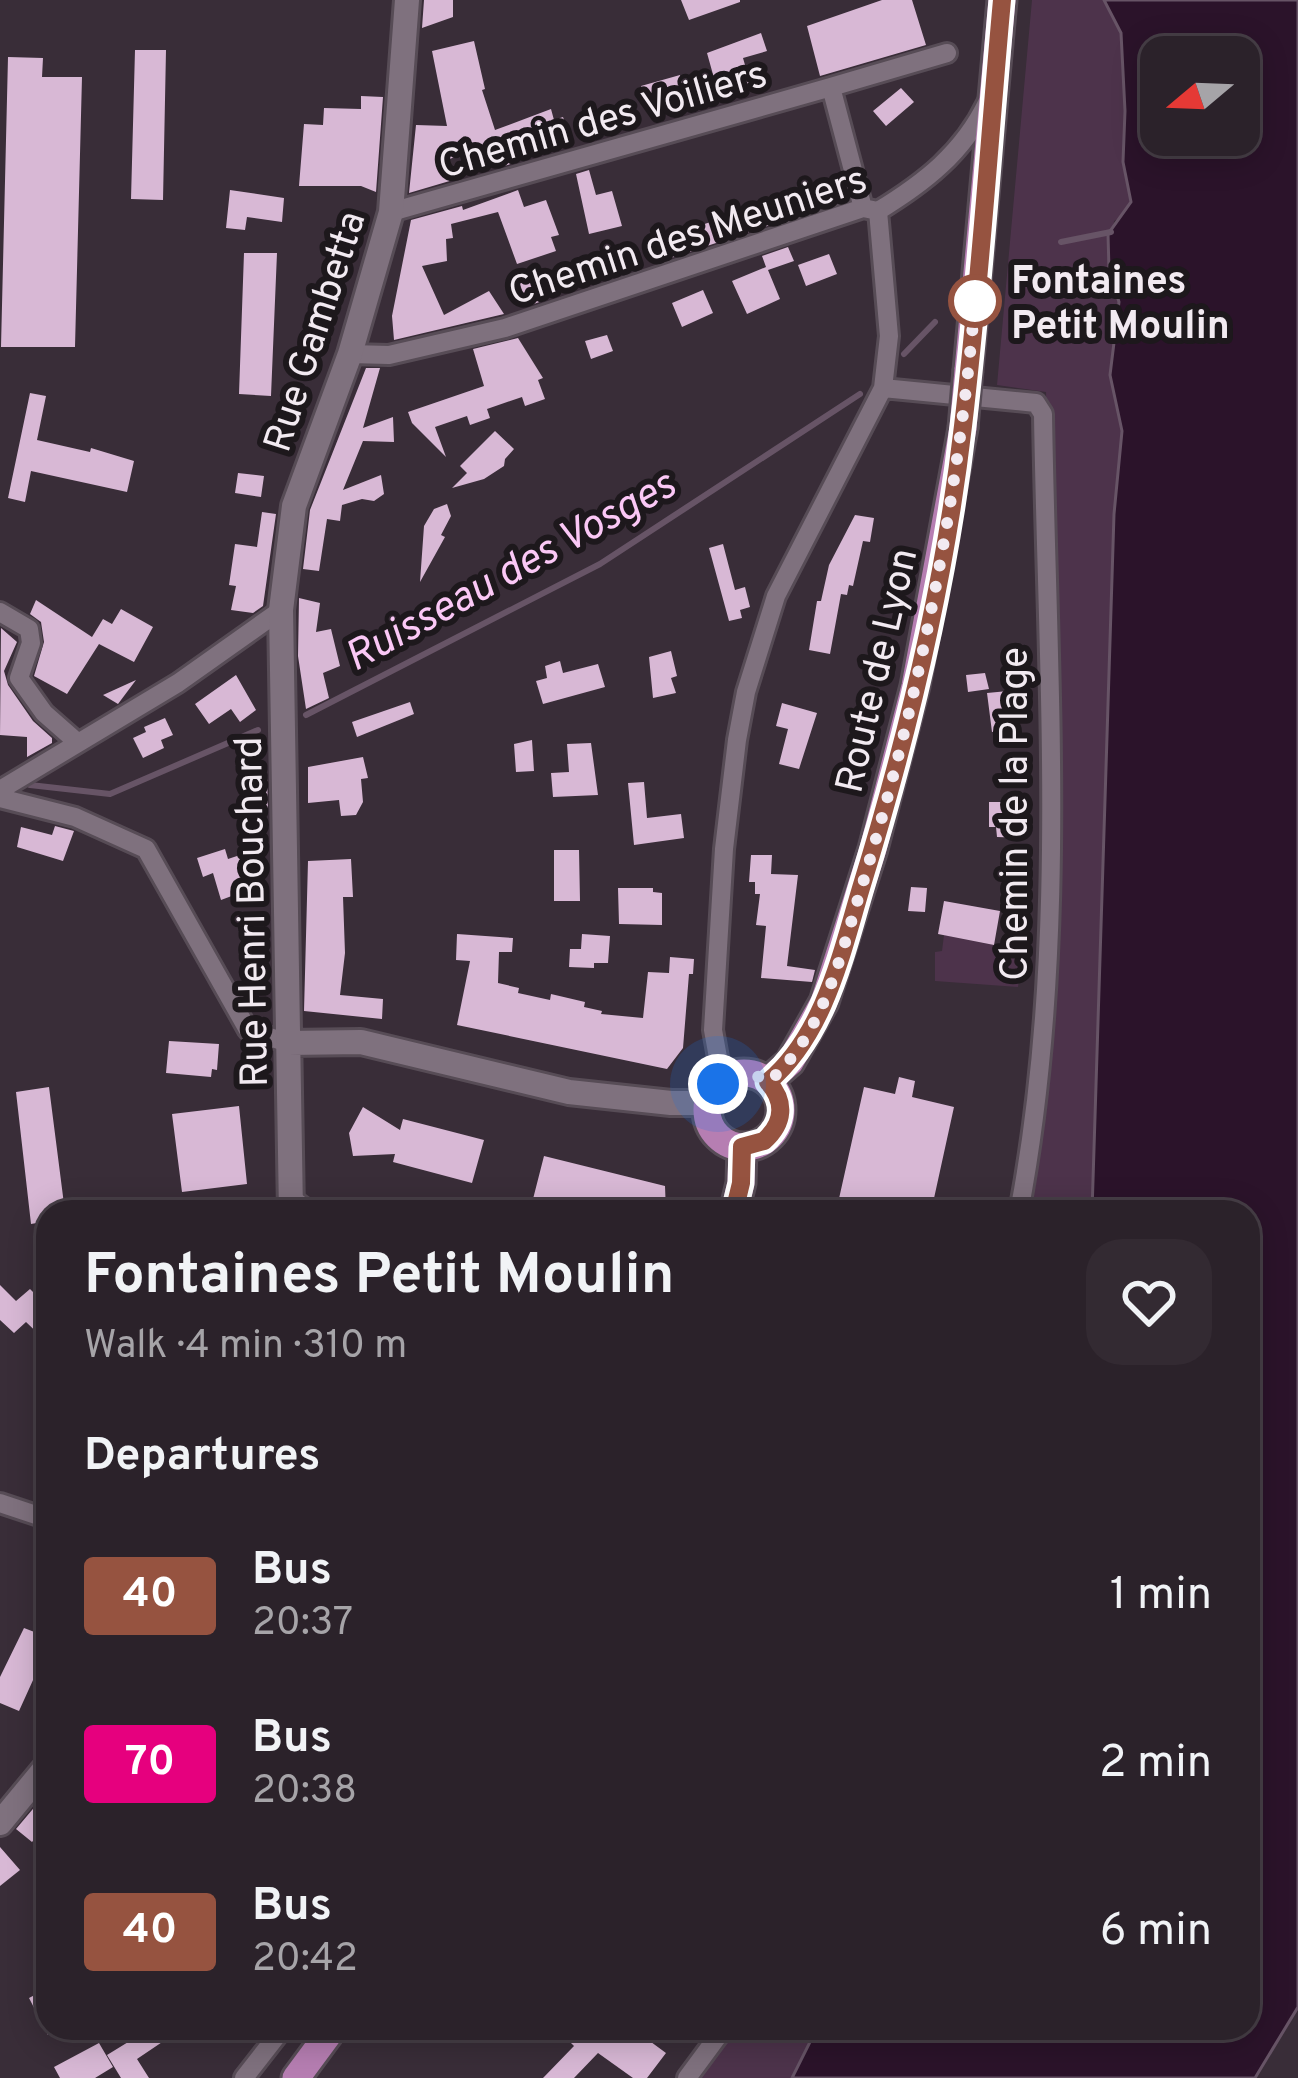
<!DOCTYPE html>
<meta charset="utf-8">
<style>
body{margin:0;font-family:Overpass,sans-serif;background:#332a32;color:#f1f3f6;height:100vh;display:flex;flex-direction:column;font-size:45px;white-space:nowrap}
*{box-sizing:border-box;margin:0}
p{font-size:39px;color:#a6a4a8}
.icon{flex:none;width:66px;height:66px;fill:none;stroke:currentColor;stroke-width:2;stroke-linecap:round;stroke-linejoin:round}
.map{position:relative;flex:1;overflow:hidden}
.sheet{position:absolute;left:36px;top:1200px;width:1224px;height:840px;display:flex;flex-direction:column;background:#2b222a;border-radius:36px;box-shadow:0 6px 30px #0003,0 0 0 3px #473f47}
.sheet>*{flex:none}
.badge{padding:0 24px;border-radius:9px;font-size:42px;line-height:78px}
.needle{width:78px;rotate:251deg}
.controls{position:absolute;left:1140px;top:36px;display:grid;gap:24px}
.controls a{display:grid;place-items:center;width:120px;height:120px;border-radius:24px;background:#2b222a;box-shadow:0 6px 30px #0003,0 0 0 3px #473f47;font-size:60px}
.you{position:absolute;width:60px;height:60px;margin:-30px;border:9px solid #fff;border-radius:50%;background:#1a73e8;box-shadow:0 0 0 18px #1a73e833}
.map>.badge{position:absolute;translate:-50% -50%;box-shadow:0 0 0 6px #fff}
h2{padding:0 48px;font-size:45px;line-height:108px}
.round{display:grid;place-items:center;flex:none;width:126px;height:126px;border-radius:36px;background:#332a32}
.headline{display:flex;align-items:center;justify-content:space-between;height:204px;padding:0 48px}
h1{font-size:57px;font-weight:700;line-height:90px}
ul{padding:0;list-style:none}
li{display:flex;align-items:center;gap:36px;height:168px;padding:0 48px}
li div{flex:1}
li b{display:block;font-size:45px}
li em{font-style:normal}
li .badge{min-width:132px;font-weight:700;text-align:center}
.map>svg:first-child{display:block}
</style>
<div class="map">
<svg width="1298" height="2078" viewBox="0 0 1298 2078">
<rect width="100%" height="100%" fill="#392d38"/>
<path fill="#4d334b" d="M 1032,0 L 1104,0 L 1121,33 L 1125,111 L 1123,162 L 1132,202 L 1127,213 L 1114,221 L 1109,270 L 1119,302 L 1110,375 L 1122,431 L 1114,514 L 1092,1212 L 1021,1212 L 1055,842 L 1046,392 L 997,385 Z
M 944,935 L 1023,951 L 1018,987 L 935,981 L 935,952 L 942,951 Z
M 729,2028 L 817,2028 L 792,2078 L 691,2078 Z"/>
<path fill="#2b132a" stroke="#675466" stroke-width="3" fill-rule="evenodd" d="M 1104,0 L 1298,0 L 1298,2007 L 1255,2078 L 792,2078 L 817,2028 L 1248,2028 L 1248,1212 L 1092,1212 L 1114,514 L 1122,431 L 1110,375 L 1119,302 L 1109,270 L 1108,234 L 1131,202 L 1123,162 L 1125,111 L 1121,33 ZM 1161,57 L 1239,57 L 1239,135 L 1161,135 Z"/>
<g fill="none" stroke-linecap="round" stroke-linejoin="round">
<path stroke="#675466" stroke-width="6" d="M 1061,242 L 1111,232
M 904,354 L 935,322
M 306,715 L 600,564 L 860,394
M 30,785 L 110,794 L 258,730"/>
</g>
<path fill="#d8b8d5" d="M 424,0 L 453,0 L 453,17 L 422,28 Z
M 681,0 L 740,0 L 740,2 L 689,20 Z
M 882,0 L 912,0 L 926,45 L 820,76 L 807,26 Z
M 761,33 L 767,51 L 743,58 L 751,86 L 719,96 L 707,53 Z
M 474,41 L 485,89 L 482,90 L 495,130 L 551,109 L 554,120 L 563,117 L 572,145 L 554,134 L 538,137 L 511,146 L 517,162 L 501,167 L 494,142 L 447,160 L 453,180 L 409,193 L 416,125 L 447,126 L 432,51 Z
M 135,50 L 166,50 L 163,200 L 131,199 Z
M 8,57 L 43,58 L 42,77 L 82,77 L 75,347 L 1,347 Z
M 680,75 L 685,96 L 675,99 L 676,103 L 648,111 L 641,86 Z
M 901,88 L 914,102 L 886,126 L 873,111 Z
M 361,96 L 383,97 L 376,192 L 361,186 L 299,186 L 304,124 L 323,125 L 324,108 L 361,109 Z
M 589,170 L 596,195 L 612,191 L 622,226 L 589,234 L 576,174 Z
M 230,190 L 284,198 L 282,222 L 247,217 L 245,230 L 226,228 Z
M 518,190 L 524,207 L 546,200 L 559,235 L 551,237 L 556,251 L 517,264 L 498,212 L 451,224 L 453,238 L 446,239 L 447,261 L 422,266 L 444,315 L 489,291 L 504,314 L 394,340 L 392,316 L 411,220 L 462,206 L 463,210 Z
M 761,205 L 766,220 L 777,217 L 779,222 L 656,263 L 651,242 Z
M 788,247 L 794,261 L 768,270 L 780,299 L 747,314 L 732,281 L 766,267 L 762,256 Z
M 244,253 L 277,253 L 271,396 L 239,394 Z
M 829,254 L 837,274 L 806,286 L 798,265 Z
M 533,268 L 545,300 L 528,306 L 516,274 Z
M 703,290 L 713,313 L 682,327 L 672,303 Z
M 607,335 L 613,351 L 591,359 L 585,341 Z
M 518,338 L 543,378 L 538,380 L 545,399 L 525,406 L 522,397 L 487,409 L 490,418 L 470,425 L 467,416 L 435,427 L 446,457 L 412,423 L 408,412 L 484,386 L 473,349 Z
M 366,368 L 380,368 L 363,428 L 393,417 L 394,442 L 363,441 L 343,490 L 381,475 L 384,494 L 374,501 L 362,499 L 342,505 L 340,521 L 327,519 L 319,571 L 303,569 L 310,510 Z
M 30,393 L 46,396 L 37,440 L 90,452 L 91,448 L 134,461 L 127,492 L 31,471 L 25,502 L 8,498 Z
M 495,431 L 514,449 L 505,459 L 504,466 L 484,479 L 452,488 L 467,473 L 460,466 Z
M 238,473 L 264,476 L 261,497 L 235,493 Z
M 447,504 L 451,516 L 441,535 L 445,537 L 420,582 L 424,526 L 434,509 Z
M 262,512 L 276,514 L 263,606 L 253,613 L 231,610 L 236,586 L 229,585 L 235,544 L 257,547 Z
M 855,515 L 874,518 L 870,542 L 863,541 L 853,586 L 849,585 L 847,595 L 841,594 L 830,654 L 809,650 L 817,601 L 821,601 L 829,565 Z
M 723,544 L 735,590 L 745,587 L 750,607 L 740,610 L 742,618 L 729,621 L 709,548 Z
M 299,598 L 320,603 L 316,632 L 331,629 L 340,666 L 323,673 L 329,698 L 306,709 L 298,656 Z
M 36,600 L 92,637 L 103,619 L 112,624 L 121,609 L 153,627 L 134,662 L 99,644 L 67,694 L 34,676 L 44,642 L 41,622 L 30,614 Z
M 1,628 L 17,642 L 4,671 L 8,685 L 33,721 L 52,738 L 52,743 L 27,757 L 27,737 L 0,735 Z
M 671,651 L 677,676 L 671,678 L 676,693 L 653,698 L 649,657 Z
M 560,661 L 563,673 L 598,664 L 605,687 L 543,704 L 536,681 L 547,678 L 545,666 Z
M 985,673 L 989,689 L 968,692 L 966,675 Z
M 236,675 L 256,710 L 240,722 L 231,709 L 209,724 L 195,704 Z
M 136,680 L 118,704 L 103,695 Z
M 1008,691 L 1013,729 L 992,732 L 987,693 Z
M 410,702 L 414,714 L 357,737 L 352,722 Z
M 782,703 L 817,713 L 799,769 L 779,764 L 788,729 L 776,726 Z
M 165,718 L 173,735 L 161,740 L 164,748 L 143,758 L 133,738 L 146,732 L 144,727 Z
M 532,740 L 534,771 L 516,772 L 514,744 Z
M 591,743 L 598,795 L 553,797 L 551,773 L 569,772 L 567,744 Z
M 363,757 L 368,778 L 361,779 L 363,802 L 356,815 L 341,816 L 339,800 L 308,803 L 308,767 Z
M 267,775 L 268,813 L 247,813 L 247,779 Z
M 644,782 L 647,818 L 681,814 L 684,838 L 634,845 L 628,783 Z
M 989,802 L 1021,802 L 1023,838 L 997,837 L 996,827 L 989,827 Z
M 55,826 L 74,831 L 63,861 L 17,847 L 21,827 L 52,835 Z
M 225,849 L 228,859 L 240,855 L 242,863 L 246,862 L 253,888 L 221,900 L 213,873 L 203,877 L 197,858 Z
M 554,850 L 579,850 L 580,901 L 554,901 Z
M 751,855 L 772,855 L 771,874 L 798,875 L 787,966 L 815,970 L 812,982 L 761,978 L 766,926 L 756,925 L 760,894 L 755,894 L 755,882 L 749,882 Z
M 351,859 L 353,897 L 343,897 L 345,953 L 340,995 L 383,999 L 382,1019 L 304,1011 L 308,861 Z
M 911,887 L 927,888 L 925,912 L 908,911 Z
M 618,888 L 653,888 L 653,892 L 662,893 L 662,925 L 619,924 Z
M 944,901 L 1000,911 L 994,945 L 938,934 Z
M 457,934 L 513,938 L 512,952 L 499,952 L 498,983 L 519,988 L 518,993 L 550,1000 L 551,994 L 585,1002 L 584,1007 L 602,1011 L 601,1014 L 643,1018 L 648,972 L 669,973 L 670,957 L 694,959 L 693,974 L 689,974 L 683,1048 L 667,1069 L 457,1025 L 470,961 L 456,960 Z
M 582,934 L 610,936 L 608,963 L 594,963 L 594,968 L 569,967 L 570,949 L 581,949 Z
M 169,1041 L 219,1044 L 217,1070 L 212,1069 L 211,1077 L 166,1073 Z
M 899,1077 L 915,1081 L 912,1097 L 954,1107 L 931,1212 L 836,1212 L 864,1087 L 895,1094 Z
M 49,1087 L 65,1212 L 48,1212 L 48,1221 L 31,1224 L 16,1092 Z
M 239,1106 L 247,1184 L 182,1192 L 172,1114 Z
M 363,1107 L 400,1130 L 403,1119 L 484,1140 L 472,1183 L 393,1162 L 395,1154 L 353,1156 L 349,1133 Z
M 544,1156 L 665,1186 L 666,1212 L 590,1212 L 533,1199 Z
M 0,1285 L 16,1301 L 30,1289 L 48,1307 L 48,1343 L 26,1322 L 14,1333 L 0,1320 Z
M 48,1607 L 48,1647 L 19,1711 L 0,1703 L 0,1677 L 24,1628 L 37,1633 Z
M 48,1791 L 48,1847 L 39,1834 L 32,1842 L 16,1829 Z
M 0,1847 L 20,1870 L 0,1886 Z
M 48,1988 L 48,2035 L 29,1998 Z
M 151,2028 L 183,2028 L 137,2059 L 149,2078 L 121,2078 L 107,2055 Z
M 574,2028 L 632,2028 L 666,2053 L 647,2078 L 633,2078 L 598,2053 L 574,2078 L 543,2078 L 574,2046 L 566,2038 Z
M 99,2043 L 113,2067 L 95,2078 L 60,2078 L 54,2067 Z"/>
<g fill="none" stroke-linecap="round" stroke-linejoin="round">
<defs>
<path id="street" d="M 831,87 L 947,53
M 391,212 L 831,87 L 863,208
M 350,354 L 389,355 L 505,328 L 863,208 L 878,211 C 924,183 963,153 987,103
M 883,388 L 1036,403 L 1043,414 C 1047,679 1069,950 1019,1212
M 0,612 L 29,629 L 31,643 L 19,678 L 44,713 L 77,742
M 0,790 L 178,683 L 281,610
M 0,798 L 75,817 L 146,849 L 248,1030 L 288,1043
M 726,1077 L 719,1063 L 713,1030 L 724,849 L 737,740 L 746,692 L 776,596 L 883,388 L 889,336 L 878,211
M 290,1197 L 310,1212
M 0,1503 L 48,1519
M 244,2078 L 283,2028
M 687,2078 L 724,2028"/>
<path id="secondary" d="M 288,1043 L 361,1042 L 569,1092 L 671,1103 L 707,1103
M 291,1212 L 281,610 L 294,506 L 350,354 L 391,212 L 407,0
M 0,1823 L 48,1765"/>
<path id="primary" d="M 968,370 L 1002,0
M707 1110a37 37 0 1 1 74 0a37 37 0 1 1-74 0Z
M 768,1081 L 790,1062 L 824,1002 L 873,849 L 915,686 L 963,428
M 734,1212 L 741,1183 L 742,1147
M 296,2078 L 333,2028"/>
</defs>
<use href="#street" stroke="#574c56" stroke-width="24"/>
<use href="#secondary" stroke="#574c56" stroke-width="30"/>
<use href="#primary" stroke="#574c56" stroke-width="33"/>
<use href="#street" stroke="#7f717e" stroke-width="18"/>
<use href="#secondary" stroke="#7f717e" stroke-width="24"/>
<use href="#primary" stroke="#b67eb2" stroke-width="27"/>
<defs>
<path id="primary-bridge" d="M 963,428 L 968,370"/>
</defs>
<use href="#primary-bridge" stroke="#574c56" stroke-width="33" stroke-linecap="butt"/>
<use href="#primary-bridge" stroke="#b67eb2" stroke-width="27"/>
</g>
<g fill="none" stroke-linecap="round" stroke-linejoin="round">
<defs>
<path id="line" d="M 734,1212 L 741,1183 L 742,1147 L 764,1141 C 784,1123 786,1102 768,1082 C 824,1035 841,955 861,888 C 907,739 945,581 963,426 C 980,285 989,142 1002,0"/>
</defs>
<use href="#line" stroke="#fff" stroke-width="27"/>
<use href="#line" stroke="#965340" stroke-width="18"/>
<path stroke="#f2eaf1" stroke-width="12" stroke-dasharray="0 21.6" d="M 718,1084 C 735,1071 750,1070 768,1082 C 824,1035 841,953 862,886 C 920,696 958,499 975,301"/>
</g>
<circle fill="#fff" stroke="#965340" stroke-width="6" cx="975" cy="301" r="24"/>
<g text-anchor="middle" stroke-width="12" stroke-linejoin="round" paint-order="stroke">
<g font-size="39" fill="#f2eaf1" stroke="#1d181c">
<text transform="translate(602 118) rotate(-16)" y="14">Chemin des Voiliers</text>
<text transform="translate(687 234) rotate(-18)" y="14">Chemin des Meuniers</text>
<text transform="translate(313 331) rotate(-72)" y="14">Rue Gambetta</text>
<text transform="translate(875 670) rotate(-77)" y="14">Route de Lyon</text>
<text transform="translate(1013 814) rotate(-90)" y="14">Chemin de la Plage</text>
<text transform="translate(250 912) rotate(-91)" y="14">Rue Henri Bouchard</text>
</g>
<g font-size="39" font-weight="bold" fill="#f2eaf1" stroke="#1d181c" text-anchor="start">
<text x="1011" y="293">Fontaines<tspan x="1011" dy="45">Petit Moulin</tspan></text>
</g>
<g font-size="42" font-style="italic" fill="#fbc8f6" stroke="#1d181c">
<text transform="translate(509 569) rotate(-29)" y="15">Ruisseau des Vosges</text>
</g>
</g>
</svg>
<div class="controls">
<a><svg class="needle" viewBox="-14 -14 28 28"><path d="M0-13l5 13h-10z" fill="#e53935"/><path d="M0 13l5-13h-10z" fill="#a6a4a8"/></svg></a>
</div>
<div class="you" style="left:718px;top:1084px"></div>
<section class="sheet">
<div class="headline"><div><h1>Fontaines Petit Moulin</h1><p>Walk · 4 min · 310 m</p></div><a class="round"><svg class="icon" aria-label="heart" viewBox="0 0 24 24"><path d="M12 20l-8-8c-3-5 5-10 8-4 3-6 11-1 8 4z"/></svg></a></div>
<h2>Departures</h2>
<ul>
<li><span class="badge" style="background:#965340;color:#fff">40</span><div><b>Bus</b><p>20:37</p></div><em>1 min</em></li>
<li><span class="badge" style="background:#e6007e;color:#fff">70</span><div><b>Bus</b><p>20:38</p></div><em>2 min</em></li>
<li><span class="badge" style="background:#965340;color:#fff">40</span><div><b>Bus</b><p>20:42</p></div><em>6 min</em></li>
</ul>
</section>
</div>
